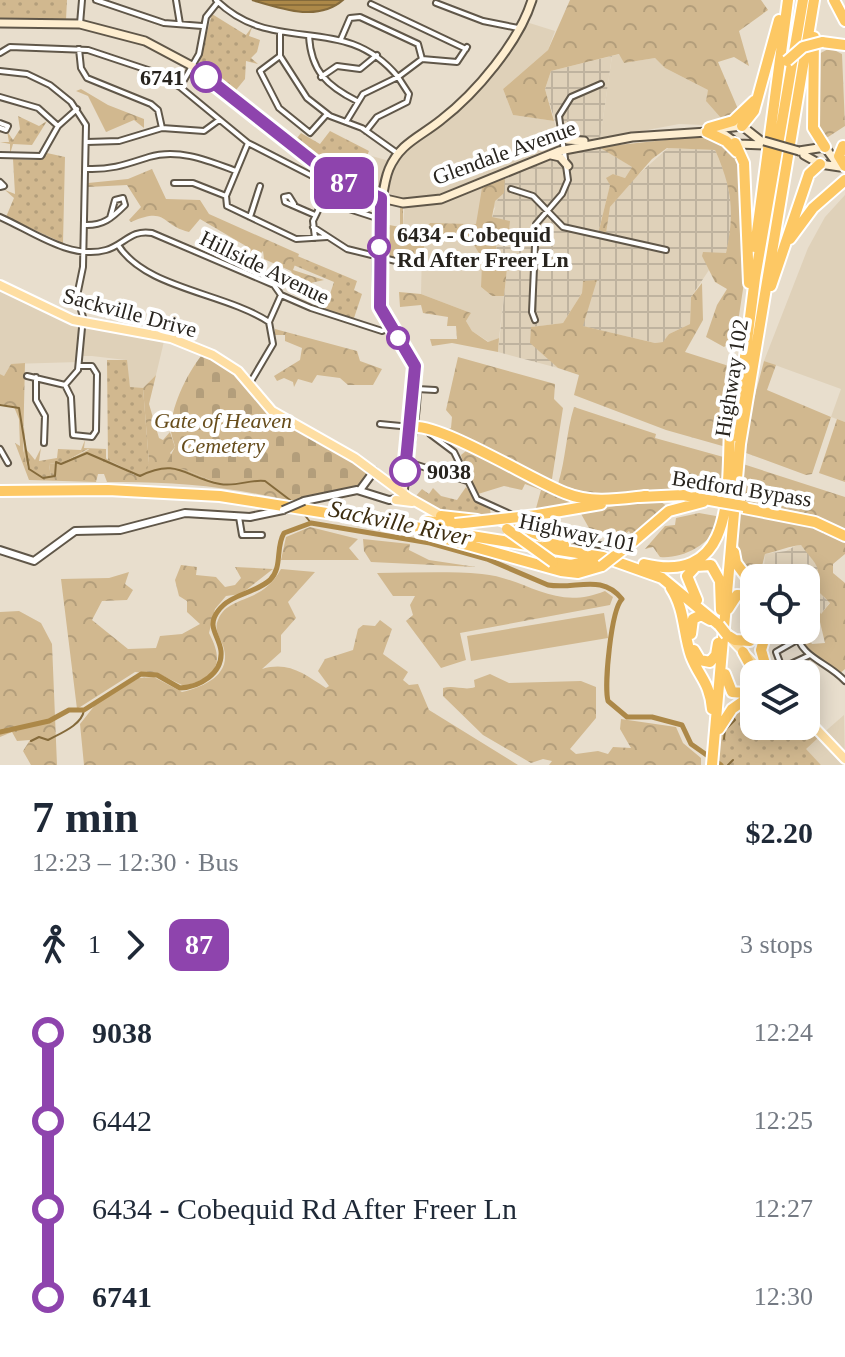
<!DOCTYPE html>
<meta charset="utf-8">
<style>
body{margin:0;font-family:"Times New Roman",serif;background:#f2f2f3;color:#1f2937;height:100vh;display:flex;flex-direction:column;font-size:30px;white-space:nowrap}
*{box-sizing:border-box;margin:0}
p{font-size:26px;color:#747a83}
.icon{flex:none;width:44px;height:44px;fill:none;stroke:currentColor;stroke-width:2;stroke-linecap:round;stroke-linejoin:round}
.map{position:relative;height:765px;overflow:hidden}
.drawer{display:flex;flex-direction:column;background:#fff;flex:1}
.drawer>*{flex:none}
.badge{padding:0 16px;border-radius:12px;font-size:28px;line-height:52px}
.fabs{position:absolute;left:740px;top:564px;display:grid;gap:16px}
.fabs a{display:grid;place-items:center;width:80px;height:80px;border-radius:16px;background:#fff;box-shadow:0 4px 20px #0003;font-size:40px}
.map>.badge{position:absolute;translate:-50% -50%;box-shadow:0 0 0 4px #fff}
.legs{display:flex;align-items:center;gap:12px;height:88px;padding:0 32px;font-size:26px}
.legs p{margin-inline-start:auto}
.head{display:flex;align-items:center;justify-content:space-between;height:136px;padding:0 32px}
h1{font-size:44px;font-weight:600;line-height:60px}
ul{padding:0 32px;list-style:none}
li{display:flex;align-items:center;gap:28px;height:88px;font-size:30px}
li i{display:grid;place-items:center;width:12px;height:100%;margin:0 10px;background:currentColor}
li i::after{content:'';width:20px;height:20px;margin:-10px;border:6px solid;border-radius:50%;background:#fff}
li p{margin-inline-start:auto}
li:first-child i{background:linear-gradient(#0000 50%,currentColor 0)}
li:last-child i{background:linear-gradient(currentColor 50%,#0000 0)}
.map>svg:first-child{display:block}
</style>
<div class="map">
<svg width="845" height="765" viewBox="0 0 845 765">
<defs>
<pattern id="industrial-grid" width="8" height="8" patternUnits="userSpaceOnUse" patternTransform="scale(2)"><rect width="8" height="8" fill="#dfd1b9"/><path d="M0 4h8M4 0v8" fill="none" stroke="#bfb39f"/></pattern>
<pattern id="forest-crowns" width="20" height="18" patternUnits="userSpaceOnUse" patternTransform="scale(2)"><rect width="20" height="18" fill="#d1b88f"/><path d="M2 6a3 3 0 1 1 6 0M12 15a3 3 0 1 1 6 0" fill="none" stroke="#b39e7b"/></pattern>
<pattern id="cemetery-stones" width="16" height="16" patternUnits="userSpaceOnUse" patternTransform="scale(2)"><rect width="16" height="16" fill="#d1b88f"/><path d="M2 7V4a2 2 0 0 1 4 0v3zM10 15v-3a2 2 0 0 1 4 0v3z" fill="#b39e7b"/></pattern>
<pattern id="park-dots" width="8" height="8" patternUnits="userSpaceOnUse" patternTransform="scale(2)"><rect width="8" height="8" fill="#d1b88f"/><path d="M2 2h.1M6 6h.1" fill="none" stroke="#b39e7b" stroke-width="1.8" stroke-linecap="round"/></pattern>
<pattern id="water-rules" width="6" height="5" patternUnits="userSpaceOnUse" patternTransform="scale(2)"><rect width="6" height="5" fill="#ac8848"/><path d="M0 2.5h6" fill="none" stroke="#8c6f3b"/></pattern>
</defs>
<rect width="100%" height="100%" fill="#e8decd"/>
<path fill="#dfd1b9" d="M 523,21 L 555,31 L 548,50 L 503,89 L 513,115 L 554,121 L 563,147 L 476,224 L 430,223 L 453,237 L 472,242 L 482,258 L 481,287 L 492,296 L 504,296 L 499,338 L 489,342 L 472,331 L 466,321 L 471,313 L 421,294 L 422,249 L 426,236 L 403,228 L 405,199 L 356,182 L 368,155 L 393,162 L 398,152 L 442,122 L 503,55 Z
M 620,54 L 624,63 L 655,58 L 665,68 L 708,90 L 707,102 L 728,126 L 679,124 L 600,139 L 612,56 Z
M 845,195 L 845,422 L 831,417 L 841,389 L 764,361 L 808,248 L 825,217 Z
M 0,283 L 66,318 L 165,337 L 156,375 L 143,388 L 130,388 L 126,360 L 92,356 L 79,356 L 79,362 L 11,364 L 4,376 L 0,374 Z
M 844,715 L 845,765 L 821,765 L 805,749 Z"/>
<path fill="url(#industrial-grid)" d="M 612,56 L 599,146 L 632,167 L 625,178 L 613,174 L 599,230 L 610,207 L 631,181 L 668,148 L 715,150 L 726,176 L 734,219 L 726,253 L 703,253 L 711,267 L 691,297 L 690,324 L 669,334 L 664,342 L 655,343 L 582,326 L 596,281 L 583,281 L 582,293 L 563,323 L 532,327 L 535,346 L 558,368 L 498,352 L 507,269 L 498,260 L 495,236 L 510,221 L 492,218 L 505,176 L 563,147 L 545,89 L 551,71 Z
M 797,545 L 801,545 L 818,563 L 818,582 L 824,598 L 830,602 L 821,614 L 806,578 L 754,578 L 754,581 L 745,569 L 750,564 L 764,568 L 765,554 L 786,551 Z"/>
<path fill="#d1b88f" d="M 604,613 L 608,638 L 471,661 L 467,636 Z"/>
<path fill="url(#forest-crowns)" d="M 570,0 L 761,0 L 768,10 L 739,31 L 749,66 L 734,57 L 718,62 L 738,109 L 728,126 L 706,101 L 708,90 L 665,68 L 655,58 L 624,63 L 619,54 L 551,71 L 545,89 L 554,121 L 513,115 L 503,89 L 548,50 Z
M 830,48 L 842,54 L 845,126 L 828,137 L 820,136 L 818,129 L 817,55 Z
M 81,89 L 108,105 L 144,119 L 144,128 L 134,120 L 106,132 L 88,96 L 76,91 Z
M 703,136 L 714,136 L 734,148 L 739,171 L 745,276 L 733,355 L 728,344 L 724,347 L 706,337 L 717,305 L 727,289 L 715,282 L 702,256 L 703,252 L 726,253 C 735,212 732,188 715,150 L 667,148 L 652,159 L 610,207 L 606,233 L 599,230 L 610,185 L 606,178 L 613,174 L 625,178 L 632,167 L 599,147 Z
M 152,169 L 166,199 L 200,200 L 209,214 L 299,254 L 293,270 L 324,280 L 306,284 L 295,279 L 291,271 L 264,259 L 263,251 L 257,257 L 249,257 L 251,249 L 200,219 L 189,232 C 160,225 168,206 131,222 L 129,220 L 141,207 L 127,185 L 88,187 L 88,183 L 128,179 Z
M 505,176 L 504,193 L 495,201 L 492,217 L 510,221 L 509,230 L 495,236 L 498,260 L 507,269 L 504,296 L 492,296 L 481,287 L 482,258 L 472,242 L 430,233 L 427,228 L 430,223 L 476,224 L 482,188 Z
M 597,280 L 583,326 L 655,343 L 663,342 L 669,334 L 690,324 L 691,297 L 702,283 L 703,320 L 685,352 L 732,367 L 726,447 L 666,430 L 574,395 L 579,375 L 558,368 L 530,343 L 531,327 L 563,323 L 582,293 L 583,281 Z
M 399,292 L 421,294 L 471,313 L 466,321 L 472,331 L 488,342 L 499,338 L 498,352 L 452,343 L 432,346 L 430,339 L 457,339 L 456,326 L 447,326 L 448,317 L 423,313 L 421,305 L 400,307 Z
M 275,329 L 357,351 L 360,361 L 382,369 L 373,385 L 348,385 L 340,378 L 317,375 L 312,383 L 298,379 L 294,387 L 293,382 L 284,378 L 277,381 L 274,376 L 300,360 L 302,348 L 285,341 L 285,335 L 275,335 Z
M 458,357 L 555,384 L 554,399 L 563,408 L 552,479 L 548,480 L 445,431 L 451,428 L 452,417 L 446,410 Z
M 764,361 L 776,365 L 767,390 L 831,417 L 812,474 L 806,475 L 746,453 L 748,422 Z
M 25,363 L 23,449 L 28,469 L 51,478 L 49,464 L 64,462 L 90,449 L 134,475 L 149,463 L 143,388 L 156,375 L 149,404 L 159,438 L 163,440 L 170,432 L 175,447 L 170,453 L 183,469 L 220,484 L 265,481 L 290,501 C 229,486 169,481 107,482 L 104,474 L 98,474 L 96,482 L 29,480 L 15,443 L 20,446 L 19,419 L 14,407 L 0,404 L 0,374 L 4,376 L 11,364 Z
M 574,407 L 656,434 L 655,438 L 727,458 L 724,496 L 686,487 L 600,497 L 558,484 C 566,458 566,433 574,407 Z
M 837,419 L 845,422 L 845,482 L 819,473 Z
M 466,451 L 565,498 L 580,501 L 577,505 L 535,512 L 541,490 L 525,484 L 522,490 L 504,486 L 478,494 L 467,478 L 461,455 Z
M 743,464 L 845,497 L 845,529 L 815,515 L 739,500 Z
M 657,499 L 668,507 L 632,537 L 629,531 L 612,545 L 609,535 L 589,528 L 580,512 Z
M 699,513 L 716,516 L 719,523 C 710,545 682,559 660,557 L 653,547 L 645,549 L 665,526 L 675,525 L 676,518 Z
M 740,513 L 814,527 L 845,542 L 845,554 L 833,564 L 833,573 L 845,583 L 845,669 L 838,675 L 804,655 L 794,630 L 802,630 L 812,644 L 825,643 L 820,622 L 809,615 L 806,584 L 821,614 L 830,603 L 818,591 C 820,563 818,568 801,545 C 793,545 775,552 765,554 L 761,570 L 750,564 L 745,569 L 737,541 Z
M 310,527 L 358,539 L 349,548 L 359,560 L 281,560 L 286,537 Z
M 363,539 L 410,544 L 409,550 L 429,560 L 476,567 L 371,562 L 364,551 Z
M 181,565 L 197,567 L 196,575 L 216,577 L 225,587 L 235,585 L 241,578 L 235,567 L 273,569 L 241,594 L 226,596 L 215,609 L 209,633 C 225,663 217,677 184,686 L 159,674 L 135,672 L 77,709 L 61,579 L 109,578 L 129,572 L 125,584 L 133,590 L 127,600 L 102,601 L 92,620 L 128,649 L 156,648 L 160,636 L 182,634 L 200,624 L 187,612 L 187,601 L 179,596 L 175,580 Z
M 281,569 L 315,572 L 288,602 L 296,618 L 281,635 L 281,652 L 262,669 C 289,661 304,674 326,688 L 329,686 L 318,671 L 325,659 L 353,650 L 358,629 L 363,625 L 375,626 L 380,620 L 392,629 L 383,654 L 408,672 L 403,680 L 409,685 L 418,684 L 429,710 L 518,765 L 84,765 L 80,724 L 95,705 L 138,678 L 154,677 L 182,692 C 202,687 231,676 224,649 C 222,639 213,631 218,620 C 228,594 261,606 281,569 Z
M 377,573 C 412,573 447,571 482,574 C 527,578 554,612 605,591 L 613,597 L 610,605 L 460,633 L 466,660 L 441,668 L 406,621 L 413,615 L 410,605 L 415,596 L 393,596 Z
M 19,611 L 41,623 L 52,644 L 57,765 L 31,765 L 23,751 L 30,740 L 17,741 L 12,732 L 0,737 L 0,612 Z
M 490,674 L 509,683 L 581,681 L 596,687 L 596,718 L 570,749 L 576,754 L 598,751 L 608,754 L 613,747 L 631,748 L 620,729 L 621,719 L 676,727 L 683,743 L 701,758 L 701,765 L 549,765 L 552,761 L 543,759 L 531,763 L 483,735 L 443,696 L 443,688 C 455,685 465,691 475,687 L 474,680 Z"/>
<path fill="url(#cemetery-stones)" d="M 205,351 L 231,366 L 261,402 L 374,471 L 359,486 L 290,501 L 265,481 L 220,484 L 183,469 L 165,466 L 175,447 C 174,441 170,433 171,428 C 172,403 189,370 205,351 Z"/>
<path fill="url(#park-dots)" d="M 0,0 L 67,0 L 66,20 L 0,20 Z
M 212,14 L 246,35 L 252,27 L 249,36 L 260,40 L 257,52 L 251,58 L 258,64 L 246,61 L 245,79 L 236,90 L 199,61 Z
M 18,116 L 39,126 L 47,121 L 32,145 L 13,144 L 10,154 L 10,144 L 0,142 L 9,142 L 7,131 L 13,140 L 20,129 Z
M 330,131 L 369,151 L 356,182 L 293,143 L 301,133 L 320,144 Z
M 47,153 L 65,157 L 63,243 L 6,217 L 14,198 L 5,190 L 15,194 L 13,159 L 36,160 Z
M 400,204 L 403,205 L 403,228 L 426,235 L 421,265 L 383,257 L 384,224 L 400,227 Z
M 295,255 L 357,281 L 354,290 L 362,294 L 353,321 L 324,312 L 334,282 L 291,264 Z
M 107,360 L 127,360 L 130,387 L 143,388 L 149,463 L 146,473 L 140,476 L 108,460 Z
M 24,427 L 26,449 L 35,460 L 41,448 L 39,461 L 57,458 L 58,449 L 81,450 L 85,440 L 84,448 L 106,449 L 106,460 L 88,449 L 64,462 L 49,464 L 51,478 C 21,477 23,451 24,427 Z
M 466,487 L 478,503 L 490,509 L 491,516 L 441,511 L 415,497 L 422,489 L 429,494 L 433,488 L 441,496 L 457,500 Z
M 754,697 L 754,726 L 806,725 L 818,738 L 806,749 L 821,765 L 717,765 C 720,726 722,721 754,697 Z"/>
<path fill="url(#water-rules)" stroke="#846a3b" stroke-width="2" d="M 252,0 L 343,0 C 318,22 282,9 252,0 Z"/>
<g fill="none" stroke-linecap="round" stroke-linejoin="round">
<path stroke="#846a3b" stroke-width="2" d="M 0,405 L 19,408 L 29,469 L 43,478 L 55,476 L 56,462 L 61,464 L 87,453 L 140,476 C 178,457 186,478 220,484 C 237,487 250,479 265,481 L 290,500
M 303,513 L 311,523
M 724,739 L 725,730 L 735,720 L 732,715
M 31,741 L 39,737 L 48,740 C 61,733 82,725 84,710
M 728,765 L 733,760"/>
<path stroke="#ac8848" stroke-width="5" d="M 0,732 L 49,721 L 69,710 L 84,710 L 141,674 L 157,675 L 180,688 C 199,687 223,674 221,651 C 219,635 206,627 218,611 C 230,594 254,594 270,580 C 283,567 275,548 284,533 L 311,523 L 430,543 L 487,559 L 548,585 C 576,590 601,573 622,599 C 611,610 604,685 608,701 L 627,717 L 652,717 L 682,725 L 691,744 L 721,765"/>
<defs>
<path id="minor" d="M 96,0 L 164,23 L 202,26
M 176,0 L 180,24
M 216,0 C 275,58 343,10 398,77 L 422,59 L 418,44 L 360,17 L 350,18 L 341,39
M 436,3 L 483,21 L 518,28
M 371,4 L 466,49
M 80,24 L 82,0
M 280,33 L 280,56 L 307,98 L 330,116 L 362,128 L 397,153
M 309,36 C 311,71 327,86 357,101
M 79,49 L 81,68 L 87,78 L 151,104 L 158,110 L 162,128
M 0,53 L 10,47 L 88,50 L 154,72 L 180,87 L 248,143 L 326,183 L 328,190 L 313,221 L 315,238
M 280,56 L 260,71 L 279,108 L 310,133 L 327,114
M 422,59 L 457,62 L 467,47
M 0,71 L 27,74 L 50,85 L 71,102 L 86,125 L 83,267 L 77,296 L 83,317 L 78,370 L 65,385 L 27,376
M 321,77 L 337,66 L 360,69 L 377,55
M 180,87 L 199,54 L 206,17 L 218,2
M 0,97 L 38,108 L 58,126
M 346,122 L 363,94 L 398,77 L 409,94 L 407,102 L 377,117 L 366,131
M 0,123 L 8,126 L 6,130 L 0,128
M 87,142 L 119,141 L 162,128 L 204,131 L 219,120
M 248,143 L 226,196 L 227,206 L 296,239 L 327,237
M 0,155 L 41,156 L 58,126 L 77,109
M 87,169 C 112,170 127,164 149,157 C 179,148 209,161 236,171
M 0,182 L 4,186 L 0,187
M 174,183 L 193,183 L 226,196
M 511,189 L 533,196 L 563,227 L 666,250
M 294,204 L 289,196 L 284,197 L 285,202 L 315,215
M 346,208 L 380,219
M 0,217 C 32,231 70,260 106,250 C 124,245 131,229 152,233 L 274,285 L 281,295 L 311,308 L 382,331 L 389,328
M 250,217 L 260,186
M 84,225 C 103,226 112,218 125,205 L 123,198 L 115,200 L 110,218
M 313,227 L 347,249 L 412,265
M 118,245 C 146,289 223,292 269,322
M 535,320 L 532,312 L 536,224 L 562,194 L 568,180 L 559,116 L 571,97 L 601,84
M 36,377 L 36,400 L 45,416 L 44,443
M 250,383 L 273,344 L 269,322 L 281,295
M 65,385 L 71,397 L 73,435 L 92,437 L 96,431 L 97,374 L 92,366 L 79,366
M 417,389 L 435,390
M 380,424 L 411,427
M 430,434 L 454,452 L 477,499 L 510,514
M 0,449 L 8,463
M 411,463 L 467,481
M 239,517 L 242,535 L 262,535
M 526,519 L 580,542 L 618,548
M 795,630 C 801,659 827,661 845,681
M 797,640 L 776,652 L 782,668 L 808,656"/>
<path id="tertiary" d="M 360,490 L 374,471
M 304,501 L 357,490 L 389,500 L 398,499
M 0,550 L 34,561 L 75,531 L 120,530 L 185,513 L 250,517 L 283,510"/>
<path id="secondary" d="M 0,23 L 80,24 L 145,41 L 192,66 L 334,178 L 377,197 L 403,203 L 441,199 L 559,151 L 632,137 L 707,132 L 724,134 L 738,144 L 764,145
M 724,128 L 742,126 L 761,141
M 560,132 L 567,140 L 584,141
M 799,151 L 825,147 L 835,161 L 845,166
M 551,155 L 560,157 L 568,166
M 804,155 L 820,164 L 840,167
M 403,493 C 407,457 421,401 415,366 C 411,345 390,333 382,315 C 372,291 379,193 389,169 C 400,143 420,137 441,120 C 476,93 519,42 532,0"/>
<path id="primary" d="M 0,285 L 73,320 L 171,338 L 213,355 L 238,371 L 272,411 L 355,458 L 409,498 L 441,516
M 396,500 L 412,502
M 732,640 L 764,674
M 806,718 L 845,759"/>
<path id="motorway" d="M 834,0 L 845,21
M 814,37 L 813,128 L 825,147
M 822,42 L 845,45
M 742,126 L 754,111 L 779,20
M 709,128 L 733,121 L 754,101
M 707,132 L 726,141 L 737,152
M 735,143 L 744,163 L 749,283
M 843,146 L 839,156 L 845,166
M 790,239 L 813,208 L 845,180
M 755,247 L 788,0
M 771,286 L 809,174 L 820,164
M 411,427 C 439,422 533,481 565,493 C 592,504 619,499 646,496
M 735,436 L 755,278 L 803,0
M 0,491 L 108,490 L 220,496 L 603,557 L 662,578 L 719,625
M 640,497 L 683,495 L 721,502
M 744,508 L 815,522 L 845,536
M 537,515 L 601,504
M 441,516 L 477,520
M 501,520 L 564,545
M 426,521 L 455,524
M 428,534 L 561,571 L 578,573 L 602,566
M 634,541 L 669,511 L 703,502
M 734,552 L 736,563 L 754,587
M 553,562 L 571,565 L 598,559
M 644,564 C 736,586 727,490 730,429
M 671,588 C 685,609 683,633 691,656 C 699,677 710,683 712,709
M 697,600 L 687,576 L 696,566 L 711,565 L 720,581 L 721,610
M 728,609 L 737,595 L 754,596
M 767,630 L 761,650 L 768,674
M 691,634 L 693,619 L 701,615 L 710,620
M 727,635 L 735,640 L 750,641 L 760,630
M 694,650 L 700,660 L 710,662 L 716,655 L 718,643
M 743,652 L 755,674
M 725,674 L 732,692 L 744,693 L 754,685
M 719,729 L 732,709 L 752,695
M 712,765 L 740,444 L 814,0"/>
</defs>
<use href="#minor" stroke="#605749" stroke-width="8"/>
<use href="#tertiary" stroke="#605749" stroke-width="10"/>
<use href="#secondary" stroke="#605749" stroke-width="11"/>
<use href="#primary" stroke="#fff" stroke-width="12"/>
<use href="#motorway" stroke="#fff" stroke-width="14"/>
<use href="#minor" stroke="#fff" stroke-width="4"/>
<use href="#tertiary" stroke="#fff" stroke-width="6"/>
<use href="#secondary" stroke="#feeed0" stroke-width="7"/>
<use href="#primary" stroke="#fedea2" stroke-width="8"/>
<use href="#motorway" stroke="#fdc864" stroke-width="10"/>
<defs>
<path id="tertiary-bridge" d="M 283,510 L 304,501"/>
<path id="secondary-bridge" d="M 764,141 L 799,151"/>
<path id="motorway-bridge" d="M 787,61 L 803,47 L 822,42
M 721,502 L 744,506
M 455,524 L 537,515
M 507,529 L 553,562
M 602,566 L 634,541
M 719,625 L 727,635"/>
</defs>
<use href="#tertiary-bridge" stroke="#605749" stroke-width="10" stroke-linecap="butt"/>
<use href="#secondary-bridge" stroke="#605749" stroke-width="11" stroke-linecap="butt"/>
<use href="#motorway-bridge" stroke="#fff" stroke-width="14" stroke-linecap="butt"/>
<use href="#tertiary-bridge" stroke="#fff" stroke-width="6"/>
<use href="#secondary-bridge" stroke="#feeed0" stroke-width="7"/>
<use href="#motorway-bridge" stroke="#fdc864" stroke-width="10"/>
</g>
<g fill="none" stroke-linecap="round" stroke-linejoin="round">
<defs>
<path id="line-1" d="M 206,77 L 334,178 L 381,198 L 380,307 L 415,366 L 405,471"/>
</defs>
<use href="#line-1" stroke="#fff" stroke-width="18"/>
<use href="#line-1" stroke="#8e44ad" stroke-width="12"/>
</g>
<g fill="#fff" stroke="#8e44ad" stroke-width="4">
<circle cx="206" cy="77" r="14"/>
<circle cx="379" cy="247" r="10"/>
<circle cx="398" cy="338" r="10"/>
<circle cx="405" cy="471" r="14"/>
</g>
<g text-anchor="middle" stroke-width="8" stroke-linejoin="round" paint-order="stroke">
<g font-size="22" font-weight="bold" fill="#28241e" stroke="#fff" text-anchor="start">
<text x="184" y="85" text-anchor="end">6741</text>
<text x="397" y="242">6434 - Cobequid<tspan x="397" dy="25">Rd After Freer Ln</tspan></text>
<text x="427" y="479">9038</text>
</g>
<g font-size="22" fill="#28241e" stroke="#fff">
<text transform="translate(504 152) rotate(-20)" y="8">Glendale Avenue</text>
<text transform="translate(265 267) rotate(26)" y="8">Hillside Avenue</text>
<text transform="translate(130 312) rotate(15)" y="8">Sackville Drive</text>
<text transform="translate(731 378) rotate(-81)" y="8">Highway 102</text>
<text transform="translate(742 488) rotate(9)" y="8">Bedford Bypass</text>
<text transform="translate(578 532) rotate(12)" y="8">Highway 101</text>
</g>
<g font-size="22" font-style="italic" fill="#674d1c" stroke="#fff">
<text x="223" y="428">Gate of Heaven<tspan x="223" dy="25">Cemetery</tspan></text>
</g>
<g font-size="24" font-style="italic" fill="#3d2d10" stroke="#fff">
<text transform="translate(400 523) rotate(12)" y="8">Sackville River</text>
</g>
</g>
</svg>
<div class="fabs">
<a><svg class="icon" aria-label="locate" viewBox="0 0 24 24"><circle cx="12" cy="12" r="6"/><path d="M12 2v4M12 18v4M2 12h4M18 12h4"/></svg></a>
<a><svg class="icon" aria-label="layers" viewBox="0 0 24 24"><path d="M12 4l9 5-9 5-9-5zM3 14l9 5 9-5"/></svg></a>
</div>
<b class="badge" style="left:344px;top:183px;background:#8e44ad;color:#fff">87</b>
</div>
<section class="drawer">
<div class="head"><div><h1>7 min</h1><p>12:23 – 12:30 · Bus</p></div><b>$2.20</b></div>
<div class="legs"><svg class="icon" aria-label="walk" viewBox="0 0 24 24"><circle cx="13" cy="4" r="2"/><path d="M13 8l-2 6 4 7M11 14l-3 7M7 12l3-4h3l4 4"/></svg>1<svg class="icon" aria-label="forward" viewBox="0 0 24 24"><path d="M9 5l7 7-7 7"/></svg><b class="badge" style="background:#8e44ad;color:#fff">87</b><p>3 stops</p></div>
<ul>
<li><i style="color:#8e44ad"></i><b>9038</b><p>12:24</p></li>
<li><i style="color:#8e44ad"></i><span>6442</span><p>12:25</p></li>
<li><i style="color:#8e44ad"></i><span>6434 - Cobequid Rd After Freer Ln</span><p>12:27</p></li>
<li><i style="color:#8e44ad"></i><b>6741</b><p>12:30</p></li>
</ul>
</section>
